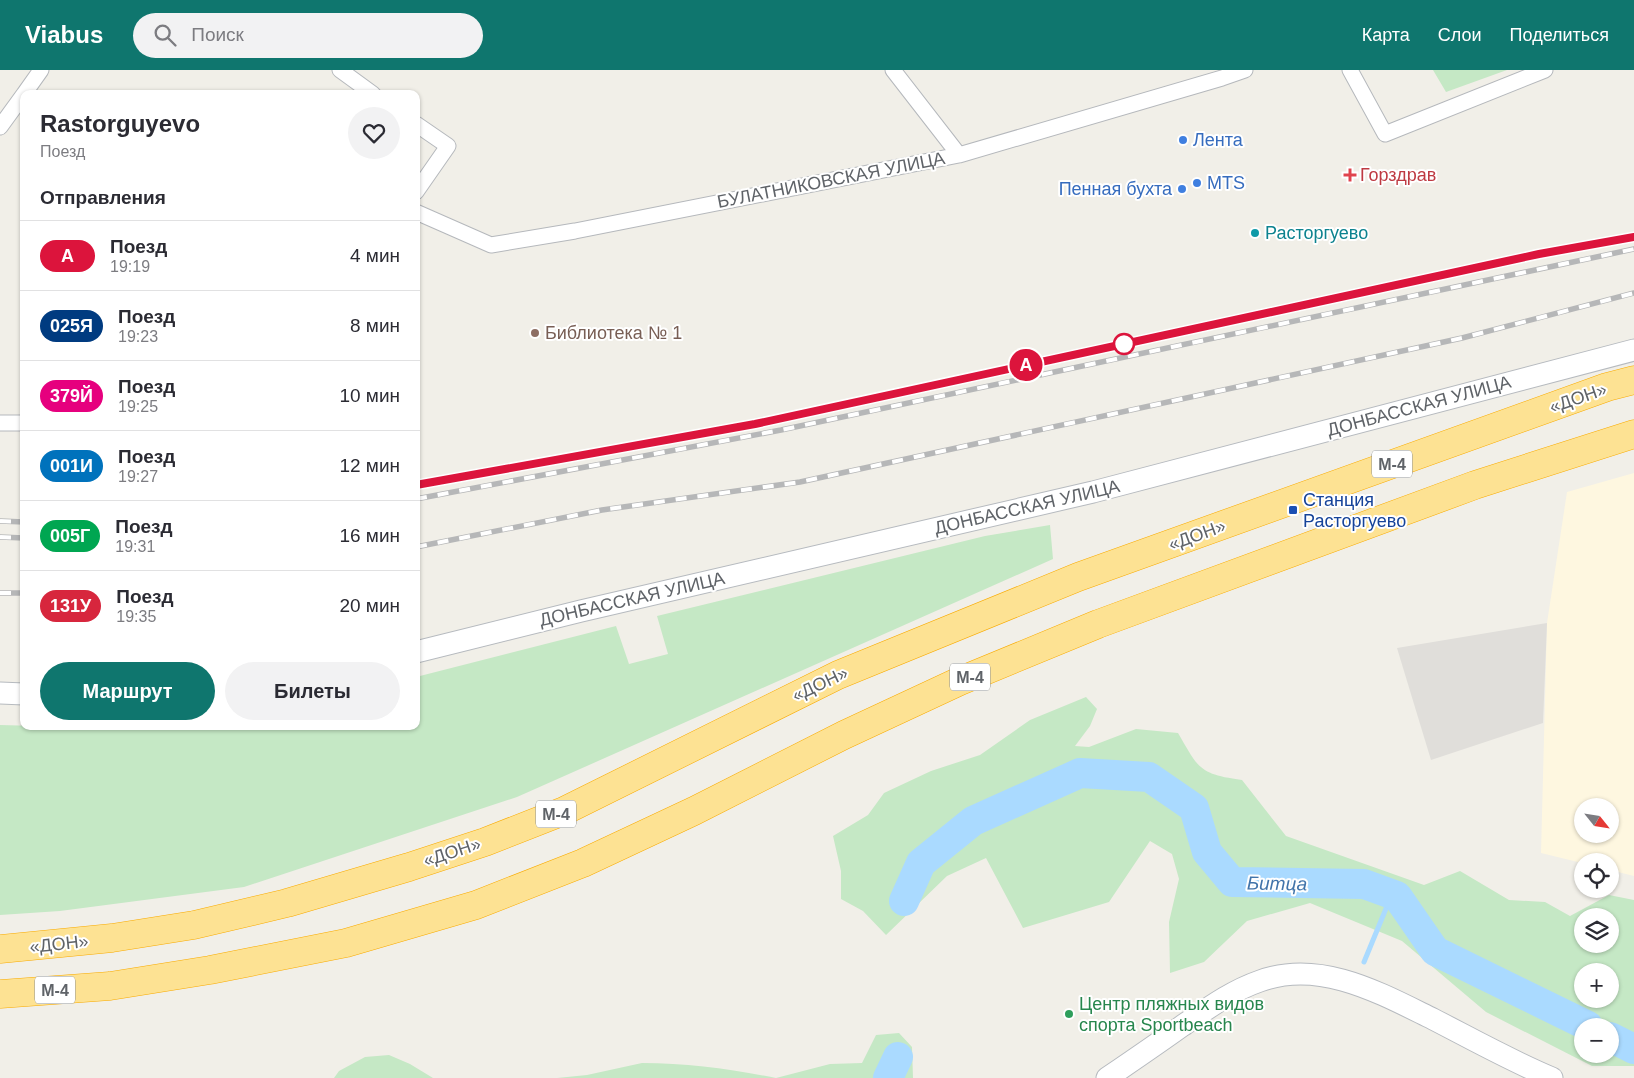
<!DOCTYPE html>
<html lang="ru">
<meta charset="utf-8">
<style>
body{margin:0;font-family:Arial,sans-serif;background:#f2f2f3;color:#2b2b33;height:100vh;display:flex;flex-direction:column;font-size:19px;white-space:nowrap}
*{box-sizing:border-box;margin:0}
p{font-size:16px;color:#7c7c81}
.icon{flex:none;width:28px;height:28px;fill:none;stroke:currentColor;stroke-width:2;stroke-linecap:round;stroke-linejoin:round}
.map{position:relative;flex:1;overflow:hidden}
.sheet{position:absolute;left:20px;top:20px;width:400px;height:640px;display:flex;flex-direction:column;background:#fff;border-radius:10px;box-shadow:0 1px 4px #0004}
.sheet>*{flex:none}
.badge{padding:0 10px;border-radius:16px;font-size:18px;line-height:32px}
.needle{width:32px;rotate:120deg}
.fabs{position:absolute;left:1574px;top:728px;display:grid;gap:10px}
.fabs a{display:grid;place-items:center;width:45px;height:45px;border-radius:50%;background:#fff;box-shadow:0 1px 4px #0004;font-size:25px}
.map>.badge{position:absolute;translate:-50% -50%;box-shadow:0 0 0 2px #fff}
h2{padding:0 20px;font-size:19px;line-height:45px}
.round{display:grid;place-items:center;flex:none;width:52px;height:52px;border-radius:26px;background:#f2f2f3}
.head{display:flex;align-items:center;justify-content:space-between;height:85px;padding:0 20px}
h1{font-size:24px;font-weight:700;line-height:38px}
.action{display:flex;gap:10px;margin-top:auto;padding:10px 20px}
.action a{flex:1;height:58px;border-radius:30px;background:#0f766e;color:#fff;font-size:20px;font-weight:700;line-height:58px;text-align:center}
.action a+a{background:#f2f2f3;color:#2b2b33}
ul{padding:0;list-style:none}
li{display:flex;align-items:center;gap:15px;height:70px;padding:0 20px;border-top:1px solid #e1e1e2}
li div{flex:1}
li b{display:block;font-size:19px}
li em{font-style:normal}
li .badge{min-width:55px;font-weight:700;text-align:center}
header{display:flex;align-items:center;gap:30px;box-sizing:border-box;height:70px;padding:0 25px;background:#0f766e;color:#fff}
header strong{font-size:24px}
nav{display:flex;gap:28px;margin-inline-start:auto;font-size:18px}
.search{width:350px;height:45px;background:#f2f2f3;display:flex;align-items:center;gap:12px;box-sizing:border-box;padding:0 18px;border-radius:28px;color:#7c7c81;font-size:19px}
.map>svg:first-child{display:block}
</style>
<header>
<strong>Viabus</strong>
<div class="search"><svg class="icon" aria-label="search" viewBox="0 0 24 24"><circle cx="10" cy="10" r="6"/><path d="M15 15l6 6"/></svg>Поиск</div>
<nav><a>Карта</a><a>Слои</a><a>Поделиться</a></nav>
</header>
<div class="map">
<svg width="1634" height="1008" viewBox="0 0 1634 1008">
<rect width="100%" height="100%" fill="#f1efe8"/>
<path fill="#fef7e0" fill-rule="evenodd" d="M 1634,403 L 1634,806 L 1610,800 L 1610,791 L 1582,791 L 1582,793 L 1541,783 L 1547,553 L 1567,422 ZM 1582,736 L 1610,736 L 1610,764 L 1582,764 Z"/>
<path fill="#e0deda" d="M 1547,553 L 1543,653 L 1431,690 L 1397,578 Z"/>
<path fill="#c5e8c5" fill-rule="evenodd" d="M 1433,0 L 1507,0 L 1446,22 Z
M 1050,455 L 1053,489 L 517,727 L 244,817 L 60,841 L 0,845 L 0,655 L 150,659 L 169,656 L 416,656 L 416,607 L 616,556 L 629,594 L 668,584 L 657,546 L 985,466 Z
M 1086,627 L 1097,639 L 1090,656 L 1075,676 L 1089,677 L 1136,659 L 1178,663 C 1199,699 1199,704 1242,710 L 1286,766 L 1424,815 L 1460,801 L 1509,830 L 1545,832 L 1570,846 L 1609,825 L 1634,830 L 1634,996 L 1592,996 L 1486,942 L 1402,871 L 1310,833 L 1247,851 L 1204,892 L 1170,903 L 1169,852 L 1179,809 L 1172,784 L 1150,771 L 1109,832 L 1023,858 L 986,788 L 947,806 L 886,865 L 863,841 L 841,829 L 841,801 L 833,766 L 868,745 L 884,723 L 931,701 L 980,685 L 1030,650 ZM 1610,846 L 1610,874 L 1582,874 L 1582,846 ZM 1610,901 L 1610,929 L 1582,929 L 1582,901 ZM 1610,956 L 1610,984 L 1582,984 L 1582,956 Z
M 899,963 L 912,977 L 913,1008 L 776,1008 L 830,994 L 862,993 L 876,965 Z
M 389,985 L 410,994 L 433,1008 L 334,1008 L 339,1001 L 365,987 Z
M 642,993 C 688,993 731,999 776,1008 L 557,1008 L 587,1005 Z"/>
<g fill="none" stroke-linecap="round" stroke-linejoin="round">
<path stroke="#aadaff" stroke-width="5" d="M 1364,892 L 1392,824"/>
<path stroke="#aadaff" stroke-width="30" d="M 904,831 L 921,793 L 973,751 L 1080,703 L 1149,707 L 1194,738 L 1207,782 L 1232,812 L 1364,814 L 1397,826 L 1435,881 L 1588,956
M 1610,967 L 1634,979
M 888,1008 L 898,987"/>
<defs>
<path id="street" d="M 340,0 L 373,24
M 893,0 L 959,85
M 1350,0 L 1385,64 L 1545,0
M 24,24 L 41,0
M 416,54 L 448,76 L 416,122
M 0,57 L 24,24
M 416,142 L 491,175 L 575,161 L 959,85 L 1222,8 L 1245,0
M 0,353 L 24,353"/>
<path id="secondary" d="M 416,582 L 581,541 L 1093,422 L 1634,280
M 0,623 L 24,624
M 1107,1008 C 1132,991 1157,974 1182,956 C 1207,939 1231,921 1260,911 C 1320,889 1380,923 1433,949 C 1472,969 1511,991 1552,1008"/>
<path id="highway" d="M 0,879 L 112,868 L 194,855 L 287,833 L 409,797 L 485,772 L 564,741 L 838,605 L 1078,507 L 1607,317 L 1634,310
M 0,924 L 110,916 L 210,900 L 346,873 L 476,835 L 583,793 L 694,741 L 844,665 L 960,611 L 1098,554 L 1475,415 L 1634,364"/>
</defs>
<use href="#street" stroke="#b5b8bc" stroke-width="17"/>
<use href="#secondary" stroke="#b6babf" stroke-width="23"/>
<use href="#highway" stroke="#f9ab00" stroke-width="29"/>
<use href="#street" stroke="#fff" stroke-width="15"/>
<use href="#secondary" stroke="#fff" stroke-width="21"/>
<use href="#highway" stroke="#fde293" stroke-width="28"/>
<defs>
<path id="rail" d="M 416,415 L 755,354 L 1539,185 L 1634,167
M 416,429 L 781,360 L 1634,179
M 0,451 L 24,452
M 0,467 L 24,468
M 416,477 L 602,440 L 800,412 L 1462,268 L 1634,223
M 0,523 L 24,523"/>
</defs>
<use href="#rail" stroke="#b6b7b8" stroke-width="5.5"/>
<use href="#rail" stroke="#fff" stroke-width="4" stroke-dasharray="11" stroke-linecap="butt"/>
</g>
<g fill="none" stroke-linecap="round" stroke-linejoin="round">
<defs>
<path id="line" d="M 416,415 L 755,354 L 1539,184 L 1634,167"/>
</defs>
<use href="#line" stroke="#fff" stroke-width="11"/>
<use href="#line" stroke="#dc143c" stroke-width="8"/>
</g>
<g fill="#3f7fe0" stroke="#fff" stroke-width="2">
<circle cx="1183" cy="70" r="5"/>
<circle cx="1197" cy="113" r="5"/>
<circle cx="1182" cy="119" r="5"/>
</g>
<path fill="#e0444e" stroke="#fff" stroke-width="2" d="M1347.5 97.5h5v5h5v5h-5v5h-5v-5h-5v-5h5z"/>
<circle fill="#0f9aa8" stroke="#fff" stroke-width="2" cx="1255" cy="163" r="5"/>
<circle fill="#8d6e63" stroke="#fff" stroke-width="2" cx="535" cy="263" r="5"/>
<circle fill="#fff" stroke="#dc143c" stroke-width="2.5" cx="1124" cy="274" r="10"/>
<rect fill="#1a4fb4" stroke="#fff" stroke-width="2" x="1288" y="435" width="10" height="10" rx="2.5"/>
<circle fill="#2e9e5b" stroke="#fff" stroke-width="2" cx="1069" cy="944" r="5"/>
<g text-anchor="middle" stroke-width="4" stroke-linejoin="round" paint-order="stroke">
<g fill="#fff" stroke="#8f9295" stroke-width="1">
<rect x="1372" y="380.5" width="40" height="27" rx="4"/>
<rect x="950" y="593.5" width="40" height="27" rx="4"/>
<rect x="536" y="730.5" width="40" height="27" rx="4"/>
<rect x="35" y="906.5" width="40" height="27" rx="4"/>
</g>
<g font-size="16" font-weight="bold" fill="#5f6368">
<text x="1392" y="400">М-4</text>
<text x="970" y="613">М-4</text>
<text x="556" y="750">М-4</text>
<text x="55" y="926">М-4</text>
</g>
<g font-size="18" fill="#366cbe" stroke="#fff" text-anchor="start">
<text x="1193" y="76">Лента</text>
<text x="1207" y="119">MTS</text>
<text x="1172" y="125" text-anchor="end">Пенная бухта</text>
</g>
<g font-size="18" fill="#be3a42" stroke="#fff" text-anchor="start">
<text x="1360" y="111">Горздрав</text>
</g>
<g font-size="18" fill="#5f6368" stroke="#fff">
<text transform="translate(831 110) rotate(-11)" y="6">БУЛАТНИКОВСКАЯ УЛИЦА</text>
<text transform="translate(1578 328) rotate(-19)" y="6">«ДОН»</text>
<text transform="translate(1419 336) rotate(-15)" y="6">ДОНБАССКАЯ УЛИЦА</text>
<text transform="translate(1027 437) rotate(-13)" y="6">ДОНБАССКАЯ УЛИЦА</text>
<text transform="translate(1197 465) rotate(-20)" y="6">«ДОН»</text>
<text transform="translate(632 529) rotate(-13)" y="6">ДОНБАССКАЯ УЛИЦА</text>
<text transform="translate(820 614) rotate(-25)" y="6">«ДОН»</text>
<text transform="translate(452 782) rotate(-18)" y="6">«ДОН»</text>
<text transform="translate(59 874) rotate(-6)" y="6">«ДОН»</text>
</g>
<g font-size="18" fill="#0d838f" stroke="#fff" text-anchor="start">
<text x="1265" y="169">Расторгуево</text>
</g>
<g font-size="18" fill="#785e54" stroke="#fff" text-anchor="start">
<text x="545" y="269">Библиотека № 1</text>
</g>
<g font-size="18" fill="#164399" stroke="#fff" text-anchor="start">
<text x="1303" y="436">Станция<tspan x="1303" dy="21">Расторгуево</tspan></text>
</g>
<g font-size="18" fill="#27864d" stroke="#fff" text-anchor="start">
<text x="1079" y="940">Центр пляжных видов<tspan x="1079" dy="21">спорта Sportbeach</tspan></text>
</g>
<g font-size="19" font-style="italic" fill="#4174aa" stroke="#fff">
<text transform="translate(1277 813) rotate(1)" y="7">Битца</text>
</g>
</g>
</svg>
<div class="fabs">
<a><svg class="needle" viewBox="-14 -14 28 28"><path d="M0-13l5 13h-10z" fill="#e53935"/><path d="M0 13l5-13h-10z" fill="#7c7c81"/></svg></a>
<a><svg class="icon" aria-label="locate" viewBox="0 0 24 24"><circle cx="12" cy="12" r="6"/><path d="M12 2v4M12 18v4M2 12h4M18 12h4"/></svg></a>
<a><svg class="icon" aria-label="layers" viewBox="0 0 24 24"><path d="M12 4l9 5-9 5-9-5zM3 14l9 5 9-5"/></svg></a>
<a>+</a>
<a>−</a>
</div>
<b class="badge" style="left:1026px;top:295px;background:#dc143c;color:#fff">A</b>
<section class="sheet">
<div class="head"><div><h1>Rastorguyevo</h1><p>Поезд</p></div><a class="round"><svg class="icon" aria-label="heart" viewBox="0 0 24 24"><path d="M12 20l-8-8c-3-5 5-10 8-4 3-6 11-1 8 4z"/></svg></a></div>
<h2>Отправления</h2>
<ul>
<li><span class="badge" style="background:#dc143c;color:#fff">A</span><div><b>Поезд</b><p>19:19</p></div><em>4 мин</em></li>
<li><span class="badge" style="background:#003b80;color:#fff">025Я</span><div><b>Поезд</b><p>19:23</p></div><em>8 мин</em></li>
<li><span class="badge" style="background:#e6007e;color:#fff">379Й</span><div><b>Поезд</b><p>19:25</p></div><em>10 мин</em></li>
<li><span class="badge" style="background:#0072bc;color:#fff">001И</span><div><b>Поезд</b><p>19:27</p></div><em>12 мин</em></li>
<li><span class="badge" style="background:#00a651;color:#fff">005Г</span><div><b>Поезд</b><p>19:31</p></div><em>16 мин</em></li>
<li><span class="badge" style="background:#d7263d;color:#fff">131У</span><div><b>Поезд</b><p>19:35</p></div><em>20 мин</em></li>
</ul>
<div class="action"><a>Маршрут</a><a>Билеты</a></div>
</section>
</div>
